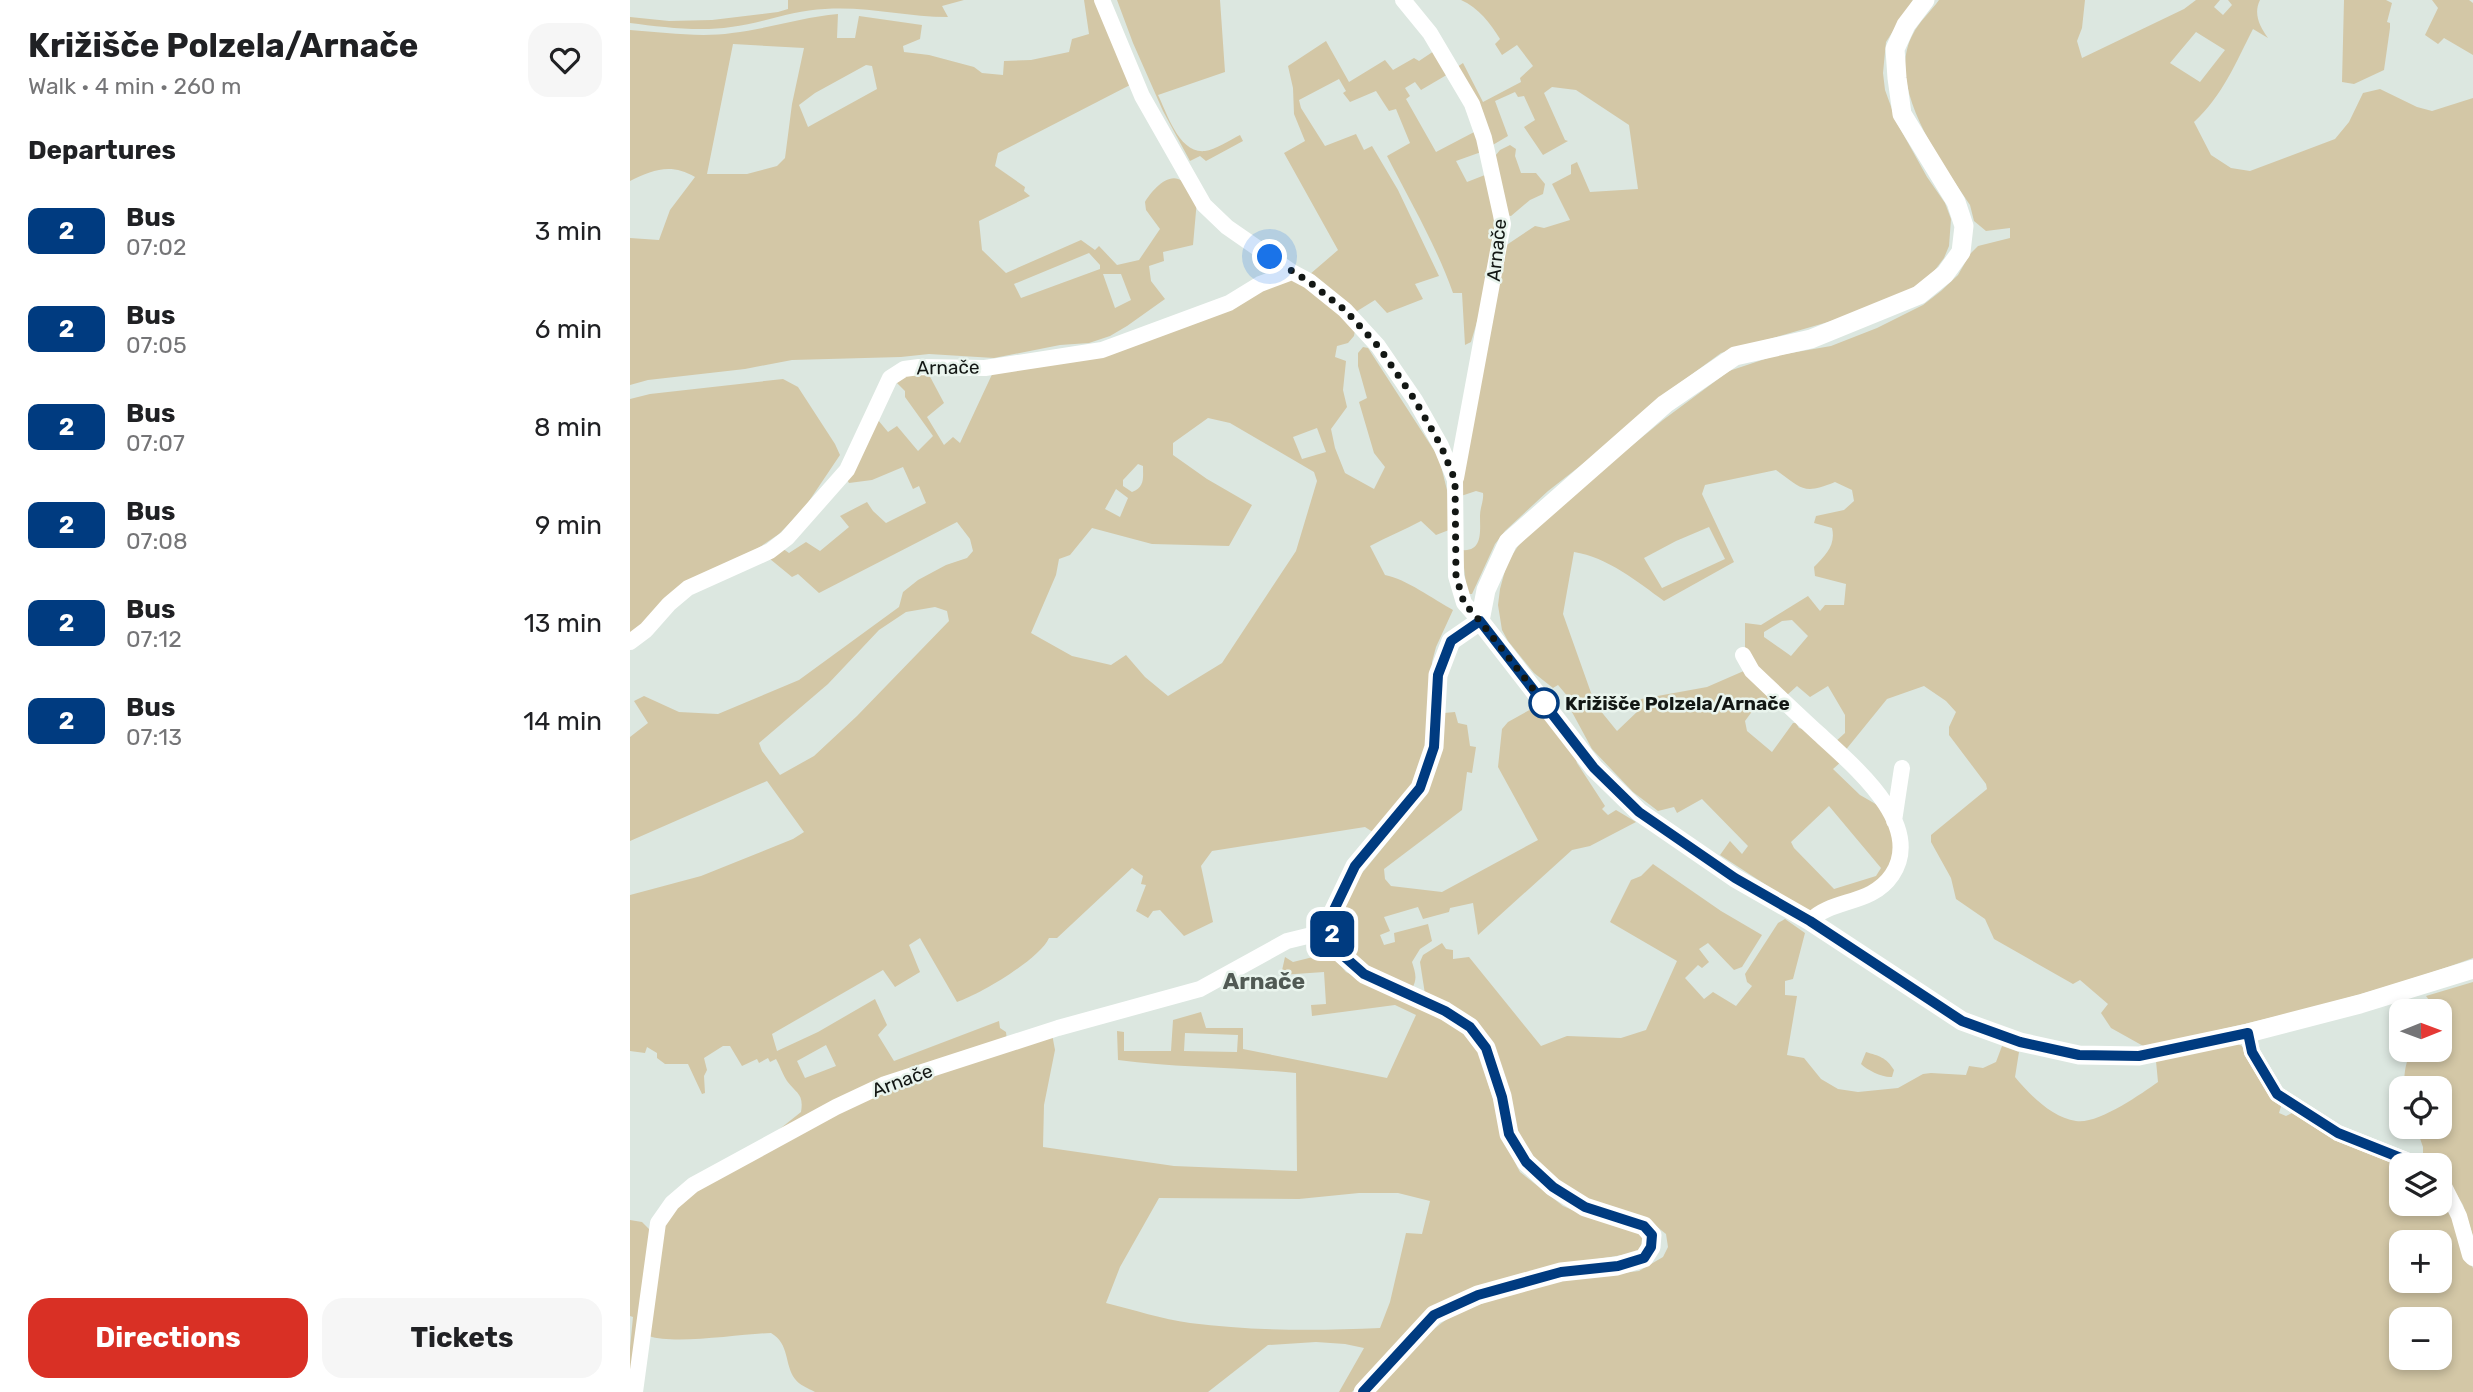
<!DOCTYPE html>
<meta charset="utf-8">
<style>
body{margin:0;font-family:Rubik,sans-serif;background:#f6f6f6;color:#202124;height:100vh;display:flex;flex-direction:column;font-size:26px;white-space:nowrap}
*{box-sizing:border-box;margin:0}
p{font-size:23px;color:#757577}
.icon{flex:none;width:38px;height:38px;fill:none;stroke:currentColor;stroke-width:2;stroke-linecap:round;stroke-linejoin:round}
.map{position:relative;flex:1;overflow:hidden}
.details{display:flex;flex-direction:column;background:#fff;width:630px}
.details>*{flex:none}
.badge{padding:0 14px;border-radius:10px;font-size:24px;line-height:46px}
.needle{width:46px;rotate:89deg}
.buttons{position:absolute;left:1759px;top:999px;display:grid;gap:14px}
.buttons a{display:grid;place-items:center;width:63px;height:63px;border-radius:14px;background:#fff;box-shadow:0 4px 10px #0003;font-size:35px}
.you{position:absolute;width:35px;height:35px;margin:-18px;border:5px solid #fff;border-radius:50%;background:#1a73e8;box-shadow:0 0 0 10px #1a73e833}
.map>.badge{position:absolute;translate:-50% -50%;box-shadow:0 0 0 4px #fff}
h2{padding:0 28px;font-size:26px;line-height:63px}
.round{display:grid;place-items:center;flex:none;width:74px;height:74px;border-radius:21px;background:#f6f6f6}
.overview{display:flex;align-items:center;justify-content:space-between;height:119px;padding:0 28px}
h1{font-size:33px;font-weight:700;line-height:52px}
.cta{display:flex;gap:14px;margin-top:auto;padding:14px 28px}
.cta a{flex:1;height:80px;border-radius:21px;background:#d93025;color:#fff;font-size:28px;font-weight:700;line-height:80px;text-align:center}
.cta a+a{background:#f6f6f6;color:#202124}
ul{padding:0;list-style:none}
li{display:flex;align-items:center;gap:21px;height:98px;padding:0 28px}
li div{flex:1}
li b{display:block;font-size:26px}
li em{font-style:normal}
li .badge{min-width:77px;font-weight:700;text-align:center}
main{display:flex;flex:1;min-height:0}
.map>svg:first-child{display:block}
</style>
<main>
<section class="details">
<div class="overview"><div><h1>Križišče Polzela/Arnače</h1><p>Walk · 4 min · 260 m</p></div><a class="round"><svg class="icon" aria-label="heart" viewBox="0 0 24 24"><path d="M12 20l-8-8c-3-5 5-10 8-4 3-6 11-1 8 4z"/></svg></a></div>
<h2>Departures</h2>
<ul>
<li><span class="badge" style="background:#003b80;color:#fff">2</span><div><b>Bus</b><p>07:02</p></div><em>3 min</em></li>
<li><span class="badge" style="background:#003b80;color:#fff">2</span><div><b>Bus</b><p>07:05</p></div><em>6 min</em></li>
<li><span class="badge" style="background:#003b80;color:#fff">2</span><div><b>Bus</b><p>07:07</p></div><em>8 min</em></li>
<li><span class="badge" style="background:#003b80;color:#fff">2</span><div><b>Bus</b><p>07:08</p></div><em>9 min</em></li>
<li><span class="badge" style="background:#003b80;color:#fff">2</span><div><b>Bus</b><p>07:12</p></div><em>13 min</em></li>
<li><span class="badge" style="background:#003b80;color:#fff">2</span><div><b>Bus</b><p>07:13</p></div><em>14 min</em></li>
</ul>
<div class="cta"><a>Directions</a><a>Tickets</a></div>
</section>
<div class="map">
<svg width="1843" height="1392" viewBox="0 0 1843 1392">
<rect width="100%" height="100%" fill="#dce7e0"/>
<path fill="#d3c7a6" fill-rule="evenodd" d="M 158,0 L 334,0 L 312,6 L 318,17 C 276,17 237,6 195,9 C 163,10 133,23 101,27 C 69,32 32,27 0,23 L 0,17 L 39,21 L 82,20 L 148,12 L 158,9 Z
M 454,0 L 468,0 L 502,84 L 368,153 L 365,166 L 395,187 L 394,191 L 400,196 L 349,221 L 352,250 L 376,273 L 451,240 L 465,250 L 469,246 L 487,265 L 509,260 L 530,229 L 516,210 L 515,202 C 521,192 538,171 552,181 C 558,186 563,194 567,200 L 563,245 L 533,252 L 534,261 L 519,266 L 521,281 L 535,299 L 497,326 L 480,336 L 459,343 L 430,345 L 364,358 L 299,354 L 271,357 L 162,360 L 115,369 L 18,380 L 0,385 L 0,238 L 29,240 L 40,210 L 65,177 C 42,163 23,169 0,181 L 0,30 C 33,32 69,38 102,33 C 138,29 172,17 208,14 L 207,38 L 225,38 L 229,16 L 292,25 L 290,39 L 273,46 L 274,52 L 299,55 L 344,67 L 352,73 L 373,75 L 374,61 L 401,60 L 439,52 L 442,39 L 459,34 ZM 103,44 L 174,48 L 162,104 L 155,158 L 147,166 L 117,174 L 77,174 ZM 236,65 L 242,66 L 247,89 L 178,127 L 169,105 L 185,93 ZM 459,253 L 470,265 L 470,269 L 391,298 L 384,284 ZM 473,274 L 491,274 L 501,300 L 485,308 Z
M 487,0 L 590,0 L 595,72 L 528,95 C 537,113 549,154 575,151 C 585,150 600,140 610,135 L 613,141 L 576,161 L 570,156 L 560,161 L 533,111 L 503,43 Z
M 831,0 L 1283,0 L 1256,42 L 1253,73 L 1255,90 L 1267,123 L 1297,177 L 1315,203 L 1321,219 L 1319,246 L 1314,258 L 1299,278 L 1279,290 L 1205,320 L 1091,353 L 1020,405 L 968,452 L 918,491 L 875,531 L 865,544 L 842,594 L 837,594 L 832,550 C 853,552 850,531 850,516 C 850,507 854,501 853,493 L 846,491 L 831,496 L 836,447 L 875,246 L 905,226 L 914,228 L 940,220 L 922,184 L 941,174 L 941,165 L 947,162 L 960,192 L 1008,189 L 999,125 L 946,90 L 922,87 L 914,93 L 935,140 L 938,141 L 913,155 L 894,127 L 905,120 L 894,96 L 888,97 L 885,92 L 865,101 L 878,136 L 861,146 L 827,67 L 833,63 L 853,102 L 891,82 L 890,78 L 903,66 L 887,45 L 872,55 L 865,44 L 870,39 C 860,23 849,8 831,0 Z
M 1309,0 L 1455,0 L 1452,28 L 1447,41 L 1452,58 L 1554,9 L 1566,0 L 1590,0 L 1584,7 L 1593,15 L 1602,5 L 1598,0 L 1630,0 C 1623,14 1630,27 1638,38 L 1623,29 C 1605,64 1593,95 1564,122 L 1581,155 L 1601,168 L 1620,171 L 1705,139 L 1719,122 L 1733,93 L 1750,89 L 1787,107 L 1802,111 L 1843,98 L 1843,958 C 1736,997 1625,1022 1515,1047 L 1481,1028 L 1471,1013 L 1478,1004 L 1450,980 L 1443,984 L 1364,939 L 1355,919 L 1326,899 L 1321,878 L 1301,842 L 1301,835 L 1357,789 L 1356,784 L 1319,735 L 1319,727 L 1326,712 L 1316,701 L 1294,686 L 1257,699 L 1214,752 L 1205,742 L 1215,733 L 1215,715 L 1198,686 L 1180,697 L 1167,686 L 1156,696 L 1143,685 L 1115,651 L 1115,623 L 1131,625 L 1178,596 L 1190,611 L 1195,605 L 1214,605 L 1216,584 L 1185,576 L 1184,567 C 1196,555 1206,545 1202,528 L 1184,523 L 1186,516 L 1214,510 L 1224,501 L 1222,490 L 1205,482 C 1173,495 1173,489 1146,470 L 1075,485 L 1072,494 L 1104,562 L 1034,601 C 1008,582 977,557 944,552 L 933,614 L 965,704 L 987,731 L 1009,710 L 1008,703 L 1011,699 L 1077,687 L 1116,670 L 1143,696 L 1131,706 L 1126,706 L 1115,721 L 1117,731 L 1142,752 L 1163,723 L 1166,723 L 1169,728 L 1183,732 L 1212,761 L 1203,769 L 1230,795 L 1256,810 L 1267,853 L 1247,885 L 1181,914 L 1090,855 L 1100,841 L 1112,854 L 1118,846 L 1072,799 L 1047,813 L 1044,807 L 1028,811 L 1003,792 L 962,749 L 936,701 L 939,698 L 928,685 L 923,688 L 904,673 L 878,641 L 872,630 L 868,605 L 870,589 L 877,563 L 892,540 L 927,507 L 1033,420 L 1099,371 L 1144,356 L 1201,346 L 1247,328 L 1293,305 L 1311,291 L 1328,275 L 1340,254 L 1348,246 L 1380,238 L 1380,228 L 1356,231 L 1344,221 L 1340,205 C 1313,164 1254,86 1283,34 C 1289,22 1301,11 1309,0 ZM 1566,32 L 1595,50 L 1570,82 L 1540,63 ZM 1079,527 L 1095,559 L 1032,588 L 1014,558 L 1046,541 ZM 1162,620 L 1178,636 L 1161,656 L 1134,637 L 1134,632 L 1152,621 ZM 1199,806 L 1251,868 L 1246,876 L 1204,889 L 1164,848 L 1161,842 Z
M 1714,0 L 1756,0 L 1762,3 L 1757,22 L 1760,23 L 1760,28 L 1754,70 L 1724,84 L 1712,82 Z
M 1802,0 L 1839,0 L 1843,3 L 1843,55 L 1814,38 L 1808,44 L 1795,35 L 1808,8 Z
M 696,41 L 719,82 L 755,60 L 763,70 L 784,58 L 789,61 L 804,51 L 820,73 L 791,90 L 785,82 L 775,88 L 780,96 L 776,99 L 806,152 L 848,130 L 854,151 L 826,161 L 837,182 L 860,173 C 862,199 866,225 863,250 C 859,282 850,312 841,342 L 835,345 L 832,293 L 823,293 C 806,245 780,201 757,156 L 780,143 L 766,109 L 759,111 L 746,91 L 720,102 L 713,93 L 716,91 L 709,79 L 669,100 L 671,108 L 695,146 L 726,134 L 734,150 L 742,146 L 768,190 L 809,276 L 785,284 L 793,299 L 757,313 L 745,300 L 724,313 L 679,275 L 708,250 L 654,153 L 675,141 L 664,114 L 663,88 L 658,66 Z
M 880,145 L 886,149 L 885,156 L 891,173 L 906,173 L 915,184 L 913,194 L 900,200 L 881,216 L 874,215 L 865,156 L 870,150 Z
M 660,276 L 681,287 L 725,330 L 724,336 L 718,343 L 707,346 L 705,357 L 716,361 L 713,390 L 717,407 L 701,429 L 705,448 L 715,473 L 744,489 L 755,467 L 744,453 L 729,402 L 737,398 L 728,366 L 728,353 L 733,347 L 738,348 L 809,458 L 819,498 L 819,530 L 806,535 L 791,521 C 774,530 757,537 740,546 L 755,575 C 776,579 803,599 823,610 L 806,647 L 802,662 L 801,723 L 788,775 L 746,834 L 735,827 L 582,851 L 571,866 L 583,922 L 554,936 L 530,910 L 523,911 L 518,918 L 506,911 L 516,885 L 511,884 L 513,876 L 502,868 L 427,938 L 419,938 C 410,959 349,995 327,1002 L 290,938 L 279,945 L 290,972 L 265,987 L 253,970 L 142,1034 L 147,1051 L 188,1032 L 245,999 L 257,1025 L 248,1035 L 264,1061 L 369,1021 L 370,1028 L 376,1032 L 377,1041 L 146,1132 L 171,1112 C 174,1094 167,1094 157,1081 C 153,1075 150,1066 146,1059 L 140,1062 L 138,1058 L 129,1063 L 127,1059 L 112,1066 L 100,1046 L 93,1046 L 74,1058 L 77,1070 L 74,1076 L 75,1093 L 72,1094 L 58,1064 L 35,1064 L 27,1058 L 27,1053 L 17,1047 L 15,1053 L 0,1051 L 0,895 L 71,876 L 163,839 L 174,832 L 137,781 L 0,841 L 0,737 L 18,723 L 4,701 L 14,696 L 49,712 L 88,714 L 169,680 L 269,607 L 273,592 L 288,580 L 316,565 L 337,558 L 343,551 L 340,539 L 327,522 L 189,593 L 168,574 L 162,577 L 140,559 L 149,546 L 159,553 L 176,542 L 190,551 L 219,527 L 210,516 L 237,502 L 243,511 L 256,523 L 296,503 L 289,486 L 283,489 L 273,467 L 242,480 L 219,483 L 216,478 L 248,420 L 258,432 L 267,426 L 288,451 L 303,436 L 275,397 L 275,391 L 265,381 L 279,373 L 297,371 L 314,403 L 297,417 L 314,445 L 323,437 L 330,443 L 365,368 L 436,361 ZM 578,418 L 600,423 L 684,472 L 687,481 L 666,551 L 592,663 L 538,696 L 515,677 L 496,655 L 481,665 L 442,656 L 401,633 L 426,575 L 429,559 L 440,555 L 462,528 L 522,544 L 599,546 L 622,505 L 577,479 L 543,455 L 543,443 ZM 687,428 L 696,452 L 672,459 L 663,437 ZM 508,464 L 513,466 C 513,478 515,487 502,492 L 493,486 L 493,480 ZM 486,489 L 498,498 L 490,517 L 475,509 ZM 305,607 L 317,611 L 319,621 L 227,716 L 184,756 L 150,775 L 132,751 L 129,743 L 198,684 L 249,630 L 276,612 ZM 196,1045 L 206,1066 L 175,1078 L 167,1061 Z
M 153,379 L 168,387 L 205,444 L 210,455 L 173,510 L 149,534 L 0,635 L 0,399 L 20,394 Z
M 905,707 L 945,756 L 947,763 L 975,806 L 972,809 L 978,815 L 986,810 L 1006,822 L 960,846 L 942,850 L 848,935 L 843,903 L 820,908 L 819,912 L 793,919 L 788,907 L 754,917 L 760,931 L 750,935 L 754,945 L 765,942 L 764,933 L 798,924 L 802,941 L 790,949 L 782,962 C 785,972 788,979 782,988 L 747,974 L 709,939 L 710,907 L 719,889 L 782,812 L 814,713 L 825,712 L 828,723 L 837,725 L 840,746 L 846,747 L 842,773 L 837,772 L 832,810 L 754,869 L 755,879 L 761,886 L 812,892 L 908,840 L 868,767 L 872,729 L 878,722 Z
M 1023,864 L 1091,911 L 1132,935 L 1112,967 L 1104,970 L 1078,943 L 1069,949 L 1079,962 L 1072,968 L 1068,965 L 1055,978 L 1074,999 L 1083,992 L 1106,1006 L 1122,986 L 1117,982 L 1115,974 L 1148,923 L 1155,919 L 1175,933 L 1163,979 L 1155,981 L 1155,995 L 1167,996 L 1157,1055 L 1174,1058 L 1191,1079 L 1208,1089 L 1228,1092 L 1268,1088 L 1293,1074 L 1301,1073 L 1336,1075 L 1339,1066 L 1353,1068 L 1366,1062 L 1372,1046 L 1389,1052 L 1385,1077 C 1399,1094 1422,1118 1446,1121 C 1467,1125 1511,1094 1528,1082 L 1526,1061 L 1608,1044 L 1612,1046 L 1652,1103 L 1649,1113 L 1656,1116 L 1666,1111 C 1700,1135 1732,1154 1773,1165 L 1771,1204 L 1810,1204 L 1810,1189 C 1824,1214 1828,1247 1843,1268 L 1843,1392 L 740,1392 L 804,1329 L 822,1315 L 903,1284 L 1009,1271 L 1033,1257 L 1038,1247 L 1036,1234 L 1026,1226 L 989,1214 L 934,1186 L 893,1151 L 871,1066 L 795,994 L 790,962 L 793,955 L 812,943 L 816,949 L 823,950 L 823,959 L 839,957 L 911,1046 L 937,1036 L 991,1038 L 1016,1030 L 1047,961 L 980,922 L 1001,880 L 1011,876 ZM 1771,1242 L 1810,1242 L 1810,1281 L 1771,1281 ZM 1771,1320 L 1810,1320 L 1810,1358 L 1771,1358 Z
M 691,950 L 697,950 L 716,972 L 834,1030 L 847,1048 L 880,1153 L 890,1172 L 933,1206 L 963,1219 L 1007,1230 L 1012,1238 L 1011,1250 L 1005,1253 L 942,1263 L 774,1335 L 722,1392 L 709,1392 L 734,1348 L 715,1344 L 686,1342 L 638,1345 L 578,1392 L 185,1392 C 178,1388 169,1385 165,1379 C 154,1364 160,1344 141,1333 C 110,1334 45,1345 19,1336 L 35,1222 L 53,1199 L 212,1107 L 422,1034 L 425,1050 L 414,1105 L 413,1147 L 544,1166 L 667,1171 L 666,1073 C 607,1067 547,1068 488,1060 L 487,1031 L 494,1032 L 494,1051 L 541,1051 L 543,1020 L 571,1012 L 576,1028 L 613,1028 L 613,1049 L 757,1078 L 786,1015 L 765,1005 L 682,1016 L 681,1005 L 696,1004 L 694,972 L 651,975 L 655,957 L 663,962 L 691,955 ZM 555,1033 L 608,1035 L 607,1052 L 554,1051 ZM 729,1193 L 768,1193 L 800,1201 L 792,1234 L 776,1233 L 760,1302 L 750,1328 C 687,1331 623,1331 560,1323 C 532,1319 504,1310 476,1303 L 490,1267 L 529,1198 L 669,1199 Z
M 1843,982 L 1843,1236 L 1833,1205 L 1810,1166 L 1793,1159 L 1793,1147 L 1786,1127 L 1810,1127 L 1810,1088 L 1775,1088 C 1773,1074 1776,1063 1781,1050 L 1810,1050 L 1810,1012 L 1802,1011 L 1802,1004 L 1796,996 Z
M 1236,1052 C 1249,1056 1256,1057 1264,1070 L 1262,1077 C 1253,1078 1237,1070 1231,1064 Z
M 0,1220 L 12,1222 L 21,1231 L 0,1384 L 0,1348 L 3,1317 L 0,1316 Z"/>
<g fill="none" stroke-linecap="round" stroke-linejoin="round">
<path stroke="#fff" stroke-width="16" d="M 472,0 L 512,96 L 574,205 L 597,227 L 662,272 L 679,281 L 715,310 L 748,346 L 785,400 L 811,446 L 825,480 L 826,576 L 834,603 L 850,621
M 773,0 L 800,33 L 842,104 L 854,138 L 873,224 L 826,478
M 0,642 L 16,630 L 39,604 L 58,588 L 140,551 L 157,538 L 217,470 L 260,378 L 274,369 L 289,367 L 355,368 L 472,350 L 599,303 L 630,284 L 662,272
M 1113,655 L 1122,671 C 1144,692 1166,713 1189,734 C 1221,764 1296,824 1262,875 C 1241,906 1202,898 1180,921
M 1264,821 L 1272,768
M 1618,1033 L 1622,1052 L 1647,1094 L 1708,1133 L 1791,1166
M 1810,1178 L 1829,1216 L 1840,1255 L 1843,1258
M 5,1392 L 28,1223 L 42,1203 L 63,1185 L 206,1107 L 255,1084 L 428,1028 L 570,989 L 657,941 L 702,930"/>
<path stroke="#fff" stroke-width="19" d="M 850,621 L 964,768 L 1009,812 L 1105,878 L 1180,921 L 1332,1021 L 1390,1042 L 1449,1055 L 1509,1056 L 1618,1033 L 1730,1004 L 1843,969
M 733,1392 L 804,1315 L 848,1295 L 931,1272 L 987,1266 L 1014,1258 L 1021,1247 L 1022,1235 L 1014,1226 L 955,1207 L 923,1187 L 896,1162 L 879,1134 L 872,1096 L 856,1048 L 840,1027 L 815,1011 L 734,974 L 708,951 L 702,935 L 702,914 L 725,866 L 790,788 L 804,747 L 808,675 L 821,641 L 850,621 L 856,590 L 878,542 L 1035,404 L 1105,356 L 1181,339 L 1289,295 L 1315,274 L 1331,252 L 1334,226 L 1326,202 L 1272,114 L 1267,78 L 1265,49 L 1276,25 L 1295,0"/>
</g>
<g fill="none" stroke-linecap="round" stroke-linejoin="round">
<defs>
<path id="line" d="M 733,1392 L 804,1315 L 848,1295 L 931,1272 L 988,1266 L 1014,1258 L 1021,1247 L 1022,1235 L 1014,1226 L 955,1207 L 923,1187 L 896,1162 L 879,1134 L 872,1097 L 856,1048 L 840,1027 L 815,1011 L 734,974 L 708,951 L 702,935 L 702,914 L 725,866 L 790,788 L 804,747 L 808,675 L 821,641 L 850,621 L 964,768 L 1009,812 L 1105,878 L 1180,921 L 1332,1021 L 1390,1042 L 1449,1055 L 1509,1056 L 1618,1033 L 1622,1052 L 1647,1094 L 1708,1133 L 1791,1166"/>
</defs>
<use href="#line" stroke="#fff" stroke-width="16"/>
<use href="#line" stroke="#003b80" stroke-width="10"/>
<path stroke="#131714" stroke-width="7" stroke-dasharray="0 12.6" d="M 640,257 L 678,281 L 715,310 L 748,346 L 785,400 L 811,446 L 825,480 L 826,576 L 834,603 L 850,621 L 918,708 L 914,703"/>
</g>
<circle fill="#fff" stroke="#003b80" stroke-width="3.5" cx="914" cy="703" r="14"/>
<g text-anchor="middle" stroke-width="5" stroke-linejoin="round" paint-order="stroke">
<g font-size="19" fill="#131714" stroke="#e9f4ed">
<text transform="translate(866 250) rotate(-84)" y="7">Arnače</text>
<text transform="translate(318 367) rotate(-1)" y="7">Arnače</text>
<text transform="translate(272 1080) rotate(-20)" y="7">Arnače</text>
</g>
<g font-size="19" font-weight="bold" fill="#131714" stroke="#e9f4ed" text-anchor="start">
<text x="935" y="710">Križišče Polzela/Arnače</text>
</g>
<g font-size="23" font-weight="bold" fill="#515a54" stroke="#e9f4ed">
<text x="634" y="989">Arnače</text>
</g>
</g>
</svg>
<div class="buttons">
<a><svg class="needle" viewBox="-14 -14 28 28"><path d="M0-13l5 13h-10z" fill="#e53935"/><path d="M0 13l5-13h-10z" fill="#757577"/></svg></a>
<a><svg class="icon" aria-label="locate" viewBox="0 0 24 24"><circle cx="12" cy="12" r="6"/><path d="M12 2v4M12 18v4M2 12h4M18 12h4"/></svg></a>
<a><svg class="icon" aria-label="layers" viewBox="0 0 24 24"><path d="M12 4l9 5-9 5-9-5zM3 14l9 5 9-5"/></svg></a>
<a>+</a>
<a>−</a>
</div>
<div class="you" style="left:640px;top:257px"></div>
<b class="badge" style="left:702px;top:934px;background:#003b80;color:#fff">2</b>
</div>
</main>
